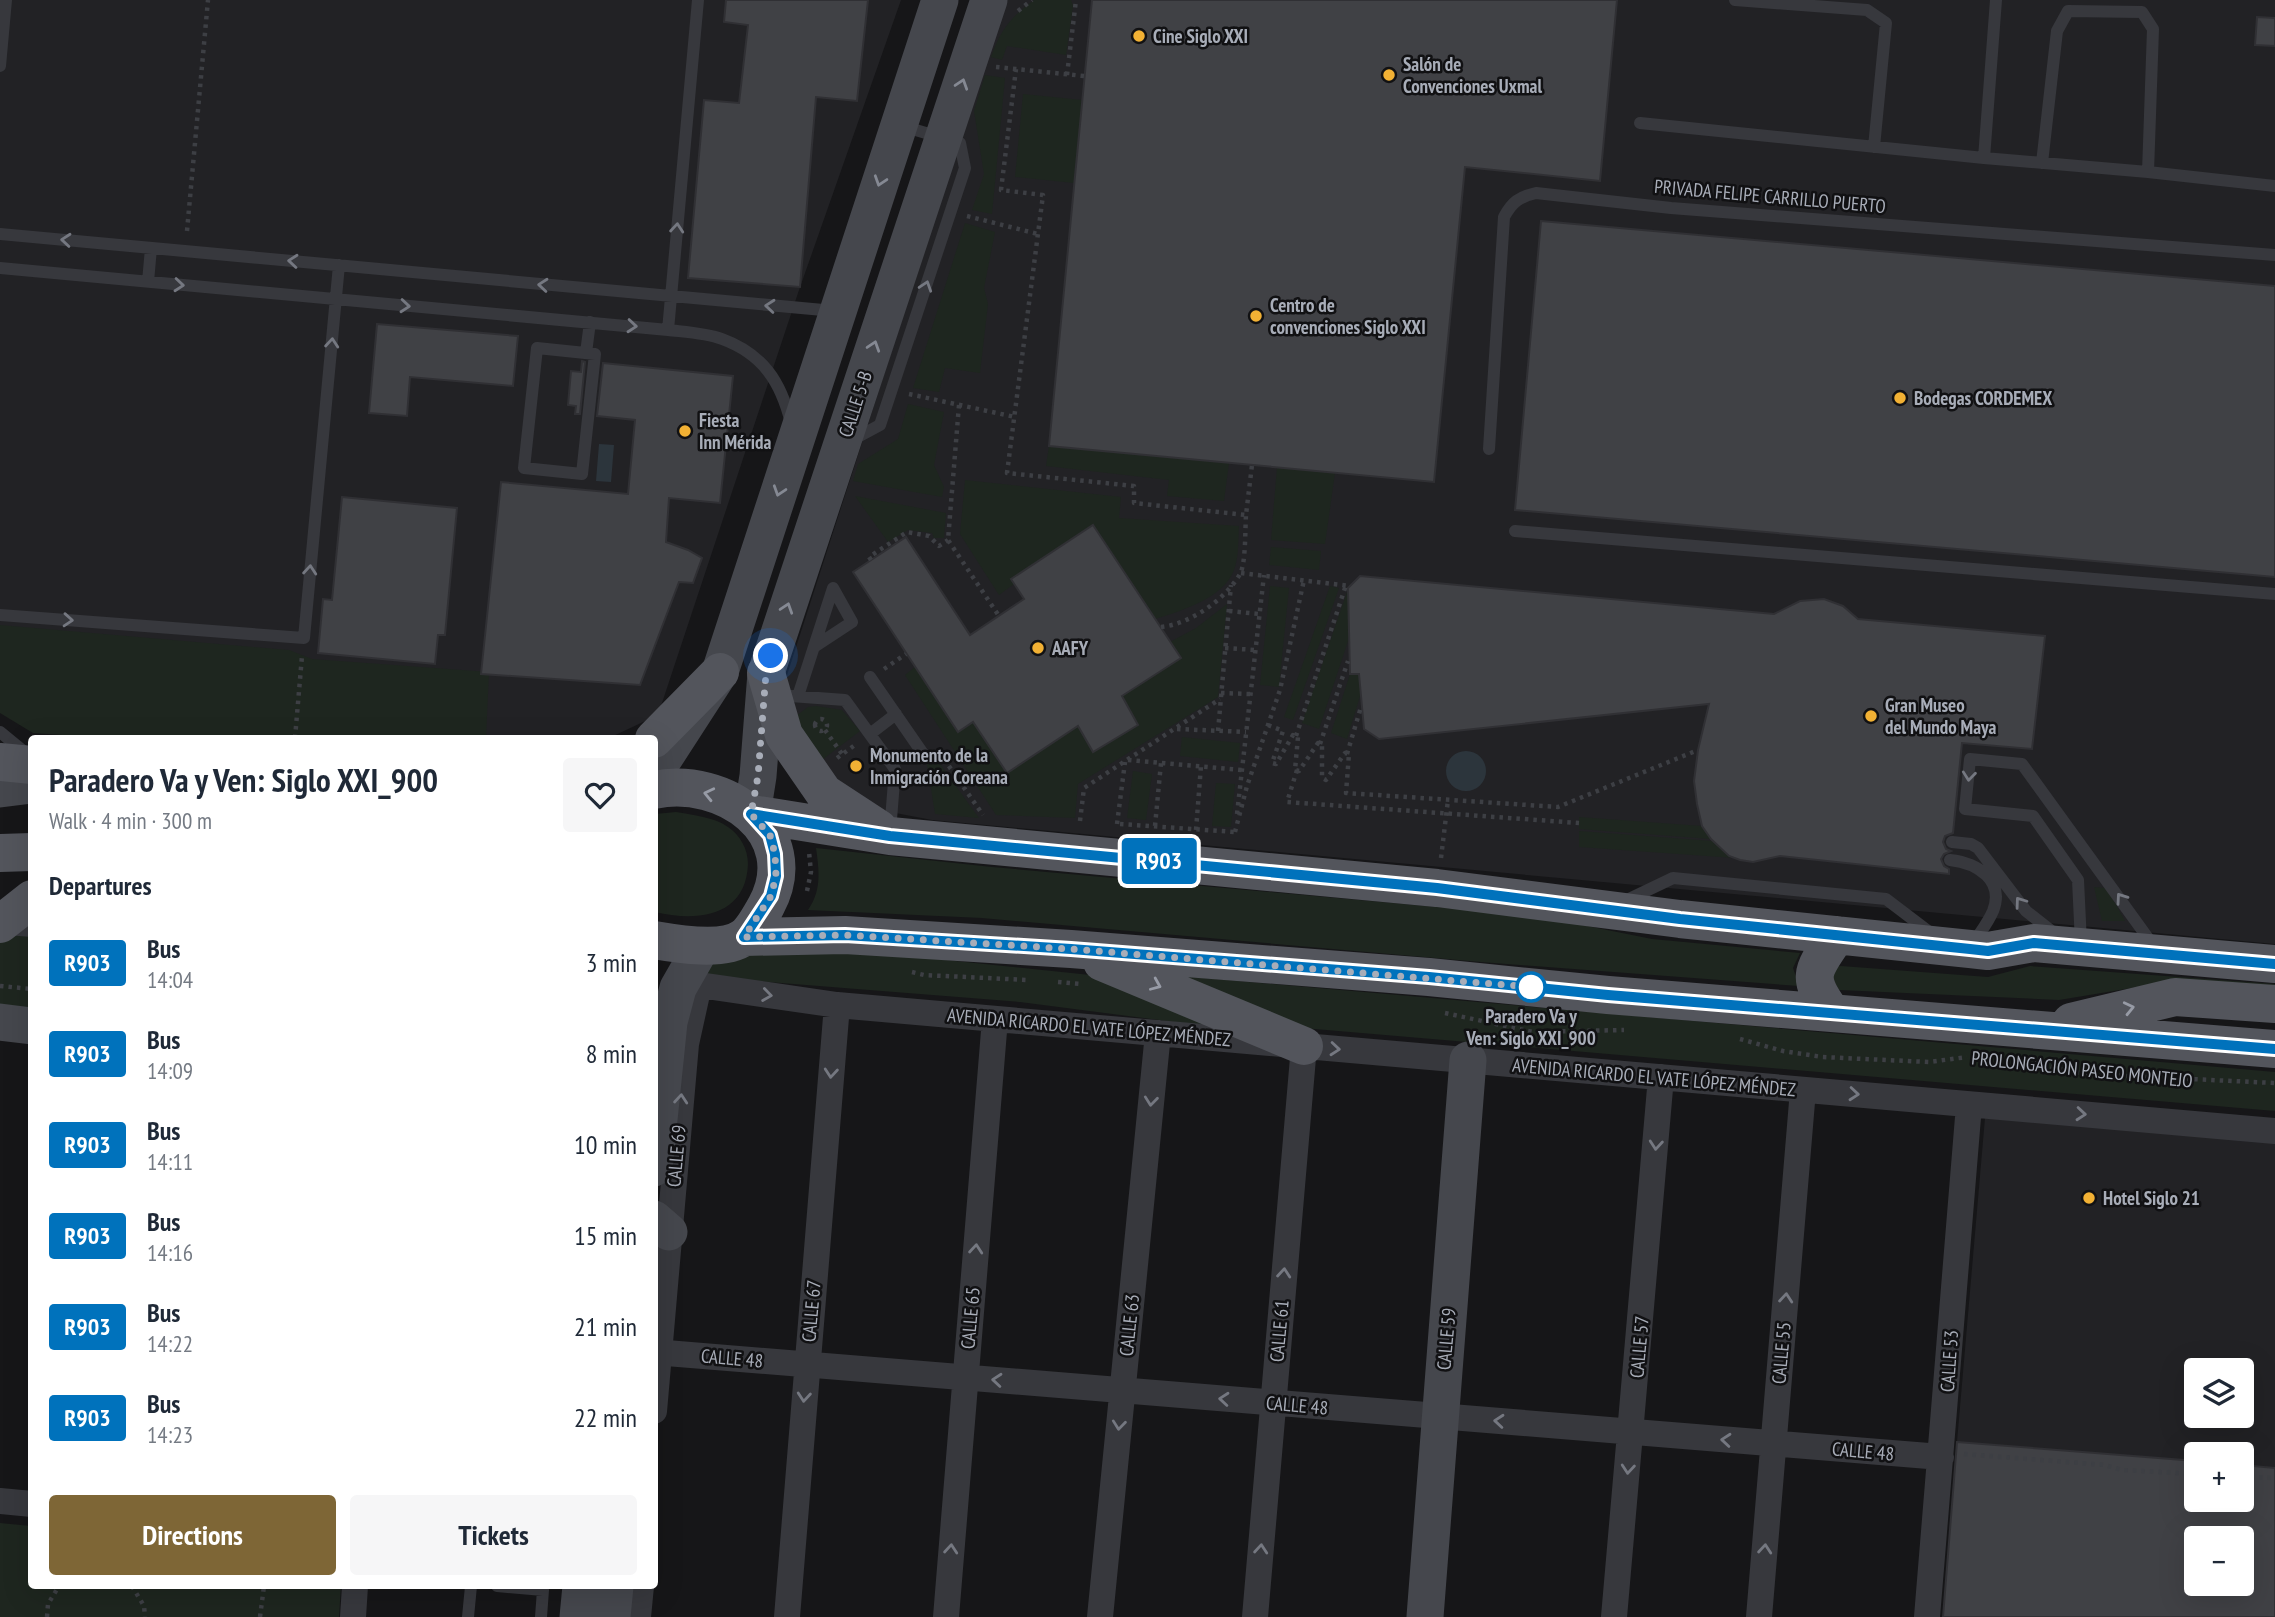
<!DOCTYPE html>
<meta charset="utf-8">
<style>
body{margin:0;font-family:"PT Sans Narrow",sans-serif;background:#f6f6f7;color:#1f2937;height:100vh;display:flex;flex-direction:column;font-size:26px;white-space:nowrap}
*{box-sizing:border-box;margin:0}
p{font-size:23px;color:#747a83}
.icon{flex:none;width:38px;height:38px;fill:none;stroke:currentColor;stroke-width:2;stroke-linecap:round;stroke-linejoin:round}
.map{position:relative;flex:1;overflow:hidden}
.details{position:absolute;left:28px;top:735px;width:630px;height:854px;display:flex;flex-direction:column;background:#fff;border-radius:7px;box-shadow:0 7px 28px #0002}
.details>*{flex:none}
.badge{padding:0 14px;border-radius:5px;font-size:24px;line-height:46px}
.fabs{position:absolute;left:2184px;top:1358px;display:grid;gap:14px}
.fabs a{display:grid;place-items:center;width:70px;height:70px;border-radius:7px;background:#fff;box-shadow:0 7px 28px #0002;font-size:35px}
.you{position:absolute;width:35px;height:35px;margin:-18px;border:5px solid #fff;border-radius:50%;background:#1a73e8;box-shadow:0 0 0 10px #1a73e833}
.map>.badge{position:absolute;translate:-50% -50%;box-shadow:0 0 0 4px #fff}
h2{padding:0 21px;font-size:26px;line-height:63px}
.round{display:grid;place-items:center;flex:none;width:74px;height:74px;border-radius:7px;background:#f6f6f7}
.summary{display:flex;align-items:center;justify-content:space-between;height:119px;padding:0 21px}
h1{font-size:33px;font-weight:800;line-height:52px}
.primary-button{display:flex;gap:14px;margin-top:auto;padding:14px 21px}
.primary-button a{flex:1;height:80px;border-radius:7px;background:#7e6636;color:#fff;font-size:28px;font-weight:800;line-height:80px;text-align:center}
.primary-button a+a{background:#f6f6f7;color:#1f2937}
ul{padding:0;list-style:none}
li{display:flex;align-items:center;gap:21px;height:91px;padding:0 21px}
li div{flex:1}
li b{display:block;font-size:26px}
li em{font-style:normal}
li .badge{min-width:77px;font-weight:700;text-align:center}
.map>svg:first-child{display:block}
</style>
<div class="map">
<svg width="2275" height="1617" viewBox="0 0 2275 1617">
<rect width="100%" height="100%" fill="#161618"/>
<path fill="#222225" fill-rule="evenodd" d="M 0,0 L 901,0 L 798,293 L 658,715 L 609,738 L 443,738 L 0,644 Z
M 1005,0 L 2275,0 L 2275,944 L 932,820 L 885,811 L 837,790 L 786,711 L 787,675 Z
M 1985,1118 L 2275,1142 L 2275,1468 L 2242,1465 L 2242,1454 L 2196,1454 L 2196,1461 L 1957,1442 ZM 2196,1370 L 2242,1370 L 2242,1416 L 2196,1416 Z"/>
<path fill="#1e261f" d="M 1034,0 L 1071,0 L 1073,6 L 1066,55 L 1007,46 L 1002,60 L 991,57 C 1001,29 1010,18 1034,0 Z
M 985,75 L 1005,78 L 992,214 L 972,210 L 984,174 L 974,111 Z
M 1023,94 L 1082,100 L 1074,183 L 1015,177 Z
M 965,223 L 995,232 L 984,288 L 988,304 L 980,373 L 945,368 L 939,392 L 913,388 Z
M 908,404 L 944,412 L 934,465 L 944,487 L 942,497 L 853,481 L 858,464 L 898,439 Z
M 1049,446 L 1229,463 L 1224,501 L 1167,496 L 1169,480 L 1046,466 Z
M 1277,467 L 1335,473 L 1325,544 L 1271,540 Z
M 965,480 L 1121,497 L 1119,518 L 1239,526 C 1238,540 1239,557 1234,570 C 1224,598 1181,611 1155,619 L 1093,525 L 1011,579 L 1014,584 L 999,595 L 960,534 Z
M 855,496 L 946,513 L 944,538 L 934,538 L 932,533 L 908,530 L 888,542 Z
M 1271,547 L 1321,551 L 1319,570 L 1269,565 Z
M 1270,586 L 1289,588 L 1279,687 L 1260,685 Z
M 1330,586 L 1339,588 L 1293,720 L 1284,717 Z
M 1348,589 L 1349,638 L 1319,729 L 1302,723 Z
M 1227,604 L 1218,697 L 1078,784 L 1075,818 L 996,815 L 905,675 L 915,667 L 957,732 L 973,722 L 1007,773 L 1078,726 L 1093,751 L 1138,725 L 1125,701 L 1110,710 L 1107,706 L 1180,658 L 1170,642 L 1196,628 Z
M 0,625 L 289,650 L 312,659 L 489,672 L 486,738 L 105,738 L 33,733 L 0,713 Z
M 1350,674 L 1359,674 L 1361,693 L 1347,739 L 1331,733 Z
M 816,706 L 842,710 L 860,731 L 818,763 L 796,716 L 808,707 Z
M 1182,737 L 1240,743 L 1238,762 L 1180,756 Z
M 935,757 L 979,818 L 935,814 L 926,758 Z
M 1133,771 L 1152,774 L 1146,820 L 1127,818 Z
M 1216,783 L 1235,784 L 1231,827 L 1212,826 Z
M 676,812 C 693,815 714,817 728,827 C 740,835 748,849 748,864 C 746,917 697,922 655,912 L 655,814 Z
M 1579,817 L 1702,826 L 1711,839 L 1579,829 Z
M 1579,831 L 1713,841 L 1735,858 L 1579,847 Z
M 816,848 L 992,867 L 1537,916 L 1652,939 L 1800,953 L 1793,968 L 1799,986 L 1481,962 L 982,918 L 808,910 C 822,890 819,870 816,848 Z
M 2094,887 L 2107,888 L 2125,921 L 2102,921 Z
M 31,914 L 31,1009 L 0,1006 L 0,935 Z
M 830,948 L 1129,979 L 1213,1027 L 1020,1002 L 707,977 L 708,967 L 724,956 Z
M 1841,966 L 1988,977 L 2030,966 L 2275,984 L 2275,988 L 2150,985 L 2059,1000 L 1839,990 L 1829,973 L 1833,967 Z
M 1169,975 L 2275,1072 L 2275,1111 L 1303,1028 Z
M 0,1523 L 31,1526 L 32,1586 L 341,1586 L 339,1617 L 0,1617 Z"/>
<path fill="#2c353c" d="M 599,444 L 614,445 L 611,482 L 596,481 Z
M1446 771a20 20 0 1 1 40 0a20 20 0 1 1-40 0Z"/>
<path fill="#404145" stroke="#303034" stroke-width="2" fill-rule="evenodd" d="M 726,0 L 868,0 L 857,101 L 816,97 L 800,287 L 688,278 L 704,100 L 739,103 L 748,25 L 724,22 Z
M 1092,0 L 1617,0 L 1600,181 L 1465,167 L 1434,482 L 1049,446 Z
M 2257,17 L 2275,18 L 2275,46 L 2255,45 Z
M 1541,221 L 2275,286 L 2275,577 L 1515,510 Z
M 377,324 L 518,336 L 513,386 L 410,377 L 407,416 L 369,413 Z
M 582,361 L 585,362 L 580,414 L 575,414 L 576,406 L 568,405 L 571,371 L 581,372 Z
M 603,363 L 733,376 L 720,503 L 669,498 L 666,542 L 688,550 L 702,558 L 693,583 L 679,582 L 640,685 L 481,674 L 501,482 L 628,494 L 635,420 L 597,416 Z
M 342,497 L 457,508 L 445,635 L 438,635 L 435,664 L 318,653 L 323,599 L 332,600 Z
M 1093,525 L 1181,658 L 1122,696 L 1138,725 L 1093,752 L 1078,726 L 1007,773 L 973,722 L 958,732 L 853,572 L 906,537 L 970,635 L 1024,599 L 1011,579 Z
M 1360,576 L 1774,614 L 1800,601 L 1824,599 L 1843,606 L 1858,619 L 2045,636 L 2032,749 L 1962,743 L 1953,833 L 1945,836 L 1943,842 L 1946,849 L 1951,851 L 1944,854 L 1941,859 L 1944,866 L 1949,869 L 1949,874 L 1780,856 L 1753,862 L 1740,860 L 1729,856 L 1711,839 L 1702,826 L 1697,804 L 1694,781 L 1698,750 L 1709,704 L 1379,739 L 1364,729 L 1359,674 L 1350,674 L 1348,588 Z
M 1957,1442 L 2196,1461 L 2196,1500 L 2242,1500 L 2242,1465 L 2275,1468 L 2275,1617 L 1943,1617 ZM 2196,1538 L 2242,1538 L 2242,1584 L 2196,1584 Z"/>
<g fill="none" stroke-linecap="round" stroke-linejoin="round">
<path stroke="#3d3f44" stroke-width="4.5" stroke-dasharray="3.5 5" stroke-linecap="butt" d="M 1018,11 L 1032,0
M 996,67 L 1016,69
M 1067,75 L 1076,0
M 1084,76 L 1016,69 L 1001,190 L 1043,195 L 1007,473 L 1134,486 L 1134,503 L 1246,515 L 1252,465
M 967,216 L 1038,234
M 187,231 L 208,0
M 909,394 L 1015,417
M 959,405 L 948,540 L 999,616
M 871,560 L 869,557 L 907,532 L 929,536 L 939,546 L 948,540
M 1241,573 L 1350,586
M 1229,611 L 1259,614
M 1161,627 C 1190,624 1225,600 1240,574 C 1246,563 1245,529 1246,515
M 1225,648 L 1255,650
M 884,669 L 906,654
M 1221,693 L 1250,694
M815 725a6 6 0 1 1 12 0a6 6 0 1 1-12 0Z
M 1268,725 L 1283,731 L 1272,763 L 1276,764 L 1293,735 L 1298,737 L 1295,770 L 1299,771 L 1318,743 L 1322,745 L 1322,778 L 1326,780 L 1345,753 L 1349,754 L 1346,793 L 1558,807 L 1698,750
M 1177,729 L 1246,732
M 825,730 L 842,754
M 1218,731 L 1231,585
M 1296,736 L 1346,585
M 295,738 L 302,656
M 1320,744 L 1348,661
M 1347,754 L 1361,707
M 837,758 L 855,745
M 944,759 L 983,815
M 1128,760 L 1242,770
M 1297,770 L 1287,802 L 1579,823
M 1237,814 L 1264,575
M 1080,821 L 1084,788 L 1220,699
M 1117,824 L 1125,762
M 1120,824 L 1235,832
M 1155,826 L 1161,763
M 1196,830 L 1201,766
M 1235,832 L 1247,786 L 1280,690 L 1304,580
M 1441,858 L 1448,800
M 807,891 L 811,872 L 809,852
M 912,972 L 924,975 L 1028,980
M 1058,982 L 1081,984
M 0,986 L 32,989
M 1445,1013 L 1533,1032 L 1624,1030
M 1740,1039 L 1783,1051 L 1822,1057 L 1929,1062 L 1967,1057
M 2034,1063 L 2085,1074 L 2275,1083
M 1964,1454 L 2105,1465 L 2122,1470 L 2196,1474
M 2242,1477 L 2275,1478
M 132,1586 L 144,1606 L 145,1617
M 47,1617 L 48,1604 L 59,1586
M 260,1617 L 264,1586"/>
<path stroke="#37383d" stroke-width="12" d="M 1735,0 L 1867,10 L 1886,23 L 1874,147
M 0,66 L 6,0
M 1640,123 L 1984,158 L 2148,172 L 2275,186
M 1984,158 L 1996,0
M 2042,163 L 2057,31 L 2068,11 L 2142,12 L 2153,29 L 2148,172
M 0,234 L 834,311
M 0,268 L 668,330 C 685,332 706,333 722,339 C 763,354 781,382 791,423
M 148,282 L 151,248
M 668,330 L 698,0
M 537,348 L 595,354 L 582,474 L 524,468 Z
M 586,353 L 590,322
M 852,440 L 880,425 L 965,168 L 960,143 L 902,126
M 1489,449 L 1504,217 C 1512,202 1519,197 1536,193 L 1671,208 L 2275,255
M 1515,531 L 2275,594
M 0,615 L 304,638 L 339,265
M 870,677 L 926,758
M 777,695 L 845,700 L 895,769 L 890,832
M 798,696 L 833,588 L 852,622 L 814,647
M 0,732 L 28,755
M 870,734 L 896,714
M 1952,842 L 1971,844 L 1978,848 L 2026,911 L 2054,933
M 1950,860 C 1977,863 2005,880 1993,911 C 1988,923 1979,934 1972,945
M 1625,901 L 1673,878 L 1886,899 L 1932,934
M 7,929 L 32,931
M 2081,943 L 2078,880 L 2033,816 L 1965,809 L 1970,759 L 2022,764 L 2153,945
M 497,1586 L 543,1590 L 541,1617
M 468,1617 L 471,1586"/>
<path stroke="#37383d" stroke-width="26" d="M 654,1352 L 1941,1457
M 654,1411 L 686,1044 L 699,985 L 837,1005 L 2275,1131
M 0,1501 L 32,1504
M 353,1617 L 355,1586
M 638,1617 L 641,1586
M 787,1617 L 837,1005
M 946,1617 L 995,1019
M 1100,1617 L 1158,1033
M 1255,1617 L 1304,1046
M 1614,1617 L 1661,1077
M 1759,1617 L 1803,1090
M 1927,1617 L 1969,1105"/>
<path stroke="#45474d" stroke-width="37" d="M 654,774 L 720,672 L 940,0
M 0,789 L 32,785
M 752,814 L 758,776 L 766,673 L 989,0
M 0,1022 L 32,1026
M 654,1168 L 669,1022 L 678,988 L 702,946
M 654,1219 L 669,1232
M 578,1617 L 581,1586
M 612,1617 L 615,1586
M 1425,1617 L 1468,1060"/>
<path stroke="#53555c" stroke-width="38" d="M 766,673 L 784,735 L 824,793 L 879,829
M 654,739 L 720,672
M 0,762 L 32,765
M 654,790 C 723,775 806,832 766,906 C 761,915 752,931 744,937 C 724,952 677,944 654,940
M 752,814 L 890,836 L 1437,888 L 1680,919 L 1970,949 L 1988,951 L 2034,943 L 2275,964
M 0,853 L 32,852
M 0,924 L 32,899
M 744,937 L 845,935 L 1071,949 L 1429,977 L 1608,995 L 2275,1049
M 1102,962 L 1304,1046
M 1832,1013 C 1805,976 1812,971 1837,935
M 2071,1022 L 2175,997 L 2275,1004"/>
</g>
<defs><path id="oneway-chevron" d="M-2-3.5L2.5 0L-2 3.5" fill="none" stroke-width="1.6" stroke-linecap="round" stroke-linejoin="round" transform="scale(1.75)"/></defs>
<g stroke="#858993">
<use href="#oneway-chevron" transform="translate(962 84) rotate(-72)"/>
<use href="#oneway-chevron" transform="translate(880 181) rotate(108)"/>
<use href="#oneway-chevron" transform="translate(874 346) rotate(-72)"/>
<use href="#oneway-chevron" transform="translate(779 491) rotate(108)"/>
<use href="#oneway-chevron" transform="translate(787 608) rotate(-72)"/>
</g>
<g stroke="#757881">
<use href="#oneway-chevron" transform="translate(677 228) rotate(-85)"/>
<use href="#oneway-chevron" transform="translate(66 240) rotate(-175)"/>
<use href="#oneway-chevron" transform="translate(293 261) rotate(-175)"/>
<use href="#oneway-chevron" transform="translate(179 285) rotate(5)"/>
<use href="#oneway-chevron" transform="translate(543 285) rotate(-175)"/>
<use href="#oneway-chevron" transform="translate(926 286) rotate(-72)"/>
<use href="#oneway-chevron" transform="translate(405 306) rotate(5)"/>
<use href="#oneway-chevron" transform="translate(770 306) rotate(-175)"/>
<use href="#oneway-chevron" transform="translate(632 326) rotate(5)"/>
<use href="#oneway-chevron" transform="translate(332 343) rotate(-85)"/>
<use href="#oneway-chevron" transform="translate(310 570) rotate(-85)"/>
<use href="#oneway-chevron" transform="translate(68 620) rotate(4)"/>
<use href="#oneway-chevron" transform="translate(1969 776) rotate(96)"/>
<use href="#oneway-chevron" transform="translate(2121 898) rotate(-125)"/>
<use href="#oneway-chevron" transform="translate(2020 902) rotate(-126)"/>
<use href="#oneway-chevron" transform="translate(767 995) rotate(8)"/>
<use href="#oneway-chevron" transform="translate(1335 1049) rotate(5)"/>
<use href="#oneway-chevron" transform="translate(831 1073) rotate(95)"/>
<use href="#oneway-chevron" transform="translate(1854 1094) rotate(5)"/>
<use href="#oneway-chevron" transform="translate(681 1099) rotate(-85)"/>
<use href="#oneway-chevron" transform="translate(1151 1101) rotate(96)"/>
<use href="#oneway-chevron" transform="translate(2081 1114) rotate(5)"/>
<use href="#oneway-chevron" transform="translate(1656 1145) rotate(95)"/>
<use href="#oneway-chevron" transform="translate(976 1249) rotate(-85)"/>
<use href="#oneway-chevron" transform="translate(1284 1273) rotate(-85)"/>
<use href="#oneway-chevron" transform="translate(1786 1298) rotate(-85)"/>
<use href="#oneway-chevron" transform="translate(997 1380) rotate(-175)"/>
<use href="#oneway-chevron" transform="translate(804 1397) rotate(95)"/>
<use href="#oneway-chevron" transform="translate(1224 1399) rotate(-175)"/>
<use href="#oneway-chevron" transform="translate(1499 1421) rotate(-175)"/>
<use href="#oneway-chevron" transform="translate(1119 1425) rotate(96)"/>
<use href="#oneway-chevron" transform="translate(1726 1440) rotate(-175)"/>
<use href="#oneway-chevron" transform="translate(1628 1469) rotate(95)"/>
<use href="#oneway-chevron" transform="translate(951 1549) rotate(-85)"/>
<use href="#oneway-chevron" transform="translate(1261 1549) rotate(-85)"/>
<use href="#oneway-chevron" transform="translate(1765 1549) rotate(-85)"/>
</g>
<g stroke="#979ba6">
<use href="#oneway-chevron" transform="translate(709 794) rotate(-167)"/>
<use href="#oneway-chevron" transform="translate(1156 985) rotate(23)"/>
<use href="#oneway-chevron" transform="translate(2129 1008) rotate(-13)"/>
</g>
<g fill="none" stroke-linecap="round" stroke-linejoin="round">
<defs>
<path id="line" d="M 2275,964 L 2034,943 L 1988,951 L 1970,949 L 1680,919 L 1437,888 L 890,836 L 751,814 L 770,835 L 775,854 L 776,876 L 771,896 L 744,937 L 845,935 L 1071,949 L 1429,977 L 1608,995 L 2275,1049"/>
</defs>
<use href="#line" stroke="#fff" stroke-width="16"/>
<use href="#line" stroke="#0072bc" stroke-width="10"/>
<path stroke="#a8adb8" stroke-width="7" stroke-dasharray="0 12.6" d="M 771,656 L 766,673 L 758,776 L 751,814 L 770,835 L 775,854 L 776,876 L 771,896 L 744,937 L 845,935 L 1071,949 L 1531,987"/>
</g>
<g fill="#f2b134" stroke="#111113" stroke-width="2.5">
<circle cx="1139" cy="36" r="7"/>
<circle cx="1389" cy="75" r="7"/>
<circle cx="1256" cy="316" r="7"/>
<circle cx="1900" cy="398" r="7"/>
<circle cx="685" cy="431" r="7"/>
<circle cx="1038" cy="648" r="7"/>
<circle cx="1871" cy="716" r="7"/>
<circle cx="856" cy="766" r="7"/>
<circle cx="2089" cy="1198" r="7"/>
</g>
<circle fill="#fff" stroke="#0072bc" stroke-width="3.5" cx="1531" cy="987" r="14"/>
<g text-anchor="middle" stroke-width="5" stroke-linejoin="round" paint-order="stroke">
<g font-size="19" font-weight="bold" fill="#a8adb8" stroke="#111113" text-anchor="start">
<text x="1153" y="43">Cine Siglo XXI</text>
<text x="1403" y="71">Salón de<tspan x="1403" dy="22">Convenciones Uxmal</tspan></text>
<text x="1270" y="312">Centro de<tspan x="1270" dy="22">convenciones Siglo XXI</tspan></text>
<text x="1914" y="405">Bodegas CORDEMEX</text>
<text x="699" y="427">Fiesta<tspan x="699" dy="22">Inn Mérida</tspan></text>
<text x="1052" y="655">AAFY</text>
<text x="1885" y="712">Gran Museo<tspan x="1885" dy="22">del Mundo Maya</tspan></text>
<text x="870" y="762">Monumento de la<tspan x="870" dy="22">Inmigración Coreana</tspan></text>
<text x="2103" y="1205">Hotel Siglo 21</text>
</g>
<g font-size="19" fill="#a8adb8" stroke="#111113">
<text transform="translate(1770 196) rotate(5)" y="7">PRIVADA FELIPE CARRILLO PUERTO</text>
<text transform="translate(855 404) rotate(-72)" y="7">CALLE 5-B</text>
<text transform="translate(1089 1027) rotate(5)" y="7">AVENIDA RICARDO EL VATE LÓPEZ MÉNDEZ</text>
<text transform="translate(2082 1069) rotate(6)" y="7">PROLONGACIÓN PASEO MONTEJO</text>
<text transform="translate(1654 1077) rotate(5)" y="7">AVENIDA RICARDO EL VATE LÓPEZ MÉNDEZ</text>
<text transform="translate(676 1156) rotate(-85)" y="7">CALLE 69</text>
<text transform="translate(811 1311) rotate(-85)" y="7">CALLE 67</text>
<text transform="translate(970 1318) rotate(-85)" y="7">CALLE 65</text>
<text transform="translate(1129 1325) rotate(-84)" y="7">CALLE 63</text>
<text transform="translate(1279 1331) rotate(-85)" y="7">CALLE 61</text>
<text transform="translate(1446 1339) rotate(-85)" y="7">CALLE 59</text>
<text transform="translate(1639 1347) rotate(-85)" y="7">CALLE 57</text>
<text transform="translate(1781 1353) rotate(-85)" y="7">CALLE 55</text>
<text transform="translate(732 1358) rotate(5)" y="7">CALLE 48</text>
<text transform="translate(1949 1361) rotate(-86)" y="7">CALLE 53</text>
<text transform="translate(1297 1405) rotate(5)" y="7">CALLE 48</text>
<text transform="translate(1863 1451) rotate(5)" y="7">CALLE 48</text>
</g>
<g font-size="19" font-weight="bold" fill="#a8adb8" stroke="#111113">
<text x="1531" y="1023">Paradero Va y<tspan x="1531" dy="22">Ven: Siglo XXI_900</tspan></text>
</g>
</g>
</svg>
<div class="fabs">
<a><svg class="icon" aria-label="layers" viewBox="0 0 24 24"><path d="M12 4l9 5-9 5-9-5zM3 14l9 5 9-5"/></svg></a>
<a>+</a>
<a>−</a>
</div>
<div class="you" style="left:771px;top:656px"></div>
<b class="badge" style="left:1159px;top:861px;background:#0072bc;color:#fff">R903</b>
<section class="details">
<div class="summary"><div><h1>Paradero Va y Ven: Siglo XXI_900</h1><p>Walk · 4 min · 300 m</p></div><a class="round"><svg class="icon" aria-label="heart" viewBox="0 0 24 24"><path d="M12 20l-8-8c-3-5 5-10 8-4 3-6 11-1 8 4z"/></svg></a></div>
<h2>Departures</h2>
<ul>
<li><span class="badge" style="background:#0072bc;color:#fff">R903</span><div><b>Bus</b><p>14:04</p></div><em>3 min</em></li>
<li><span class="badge" style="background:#0072bc;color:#fff">R903</span><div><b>Bus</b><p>14:09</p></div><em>8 min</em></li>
<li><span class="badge" style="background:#0072bc;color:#fff">R903</span><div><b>Bus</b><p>14:11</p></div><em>10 min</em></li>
<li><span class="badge" style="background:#0072bc;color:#fff">R903</span><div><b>Bus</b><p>14:16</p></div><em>15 min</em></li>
<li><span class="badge" style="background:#0072bc;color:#fff">R903</span><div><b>Bus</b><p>14:22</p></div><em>21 min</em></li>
<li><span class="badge" style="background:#0072bc;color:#fff">R903</span><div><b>Bus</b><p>14:23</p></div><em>22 min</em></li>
</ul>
<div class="primary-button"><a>Directions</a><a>Tickets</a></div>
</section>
</div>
